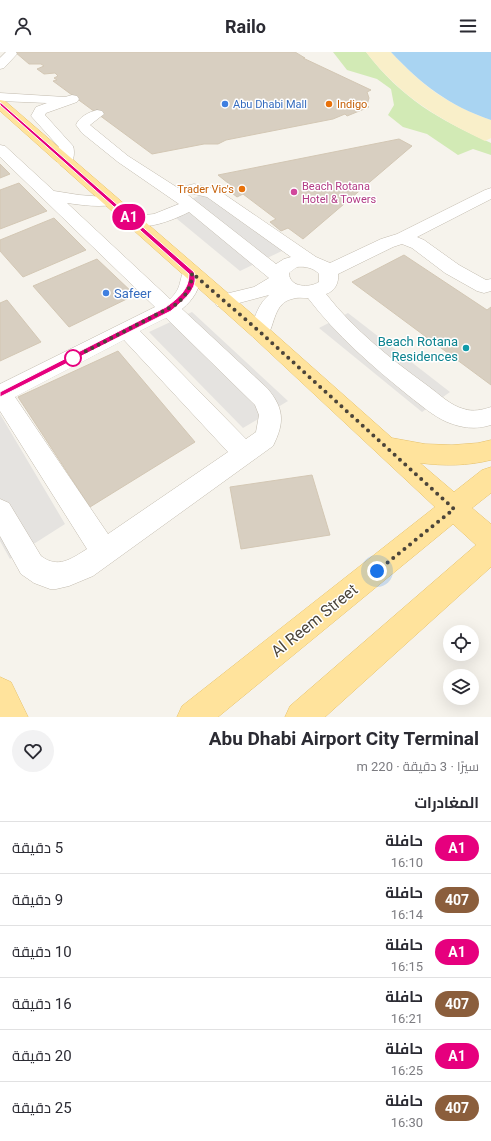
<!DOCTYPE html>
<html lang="ar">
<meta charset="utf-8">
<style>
body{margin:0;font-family:Roboto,Cairo,sans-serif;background:#f2f2f3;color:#2b2b33;direction:rtl;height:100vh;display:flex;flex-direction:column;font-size:15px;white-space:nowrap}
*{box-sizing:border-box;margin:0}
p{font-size:13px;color:#7c7c81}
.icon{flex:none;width:22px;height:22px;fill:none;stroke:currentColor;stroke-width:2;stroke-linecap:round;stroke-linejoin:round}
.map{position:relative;height:665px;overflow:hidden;direction:ltr}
.panel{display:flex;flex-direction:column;background:#fff;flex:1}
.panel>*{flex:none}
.badge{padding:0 8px;border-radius:13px;font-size:14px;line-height:26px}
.fabs{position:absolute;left:443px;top:573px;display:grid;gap:8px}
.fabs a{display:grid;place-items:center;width:36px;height:36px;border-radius:50%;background:#fff;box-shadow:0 4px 16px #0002;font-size:20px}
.you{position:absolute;width:20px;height:20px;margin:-10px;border:3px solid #fff;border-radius:50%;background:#1a73e8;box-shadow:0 0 0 6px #1a73e833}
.map>.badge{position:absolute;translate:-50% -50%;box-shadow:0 0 0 2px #fff}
h2{padding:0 12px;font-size:15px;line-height:36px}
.round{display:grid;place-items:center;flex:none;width:42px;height:42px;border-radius:21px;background:#f2f2f3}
.overview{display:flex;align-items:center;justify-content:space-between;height:68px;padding:0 12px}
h1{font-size:19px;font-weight:700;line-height:30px}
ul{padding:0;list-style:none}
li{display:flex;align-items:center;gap:12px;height:52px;padding:0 12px;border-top:1px solid #e1e1e2}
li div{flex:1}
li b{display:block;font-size:15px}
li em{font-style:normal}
li .badge{min-width:44px;font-weight:700;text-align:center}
header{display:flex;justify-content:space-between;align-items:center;height:52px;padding:0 12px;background:#fff;font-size:18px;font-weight:700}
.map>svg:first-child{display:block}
</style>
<header><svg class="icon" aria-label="menu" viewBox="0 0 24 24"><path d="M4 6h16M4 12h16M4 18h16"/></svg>Railo<svg class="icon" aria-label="person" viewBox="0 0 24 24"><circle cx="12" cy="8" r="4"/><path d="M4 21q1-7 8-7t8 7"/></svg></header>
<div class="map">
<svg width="491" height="665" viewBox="0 0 491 665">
<rect width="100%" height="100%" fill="#f6f3ec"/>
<path fill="#d2eab5" d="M 333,0 L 366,0 C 402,47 438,67 491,91 L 491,103 L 473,97 L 458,103 L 427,82 L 403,75 L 388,63 L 394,53 L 391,37 L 377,27 L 347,18 Z"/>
<path fill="#f9efc9" d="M 366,0 L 391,0 C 422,34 448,53 491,68 L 491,86 L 485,89 C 436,65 400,44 366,0 Z"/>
<path fill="#e5e3e0" d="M 204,142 L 284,198 L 240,219 L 165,157 Z
M 192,260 L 288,349 L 243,376 L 149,280 Z
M 348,261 L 450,340 L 422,360 L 319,276 Z
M 0,362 L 65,472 L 10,507 L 0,489 Z"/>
<path fill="#a9d4f2" d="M 391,0 L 491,0 L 491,68 C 449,54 421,32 391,0 Z"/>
<path fill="#d8cfc1" stroke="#d3c7b4" d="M 15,0 L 295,0 L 305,6 L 303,6 L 371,38 L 367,40 L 369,46 L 367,53 L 369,55 L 347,64 L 345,62 L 333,67 L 226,88 L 218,92 L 204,92 L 152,102 L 53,29 L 57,28 L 54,26 L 58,24 L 55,21 L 44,22 L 37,17 L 44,14 L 41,12 L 29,12 Z
M 399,87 L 412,94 L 303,187 L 288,176 L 281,179 L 270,170 L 276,167 L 243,142 L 237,145 L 227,137 L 233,135 L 218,123 Z
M 0,112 L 10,122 L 0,126 Z
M 19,131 L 47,159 L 0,177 L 0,138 Z
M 54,166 L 86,198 L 23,225 L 0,199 L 0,188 Z
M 404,203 L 487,258 L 491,255 L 491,333 L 352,230 Z
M 97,207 L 135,243 L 69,275 L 33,234 Z
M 7,248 L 41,290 L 0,309 L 0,251 Z
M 118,299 L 195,390 L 90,455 L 18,345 Z
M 312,423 L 330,483 L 241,497 L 230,435 Z"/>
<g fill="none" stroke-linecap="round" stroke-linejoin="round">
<defs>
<path id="minor" d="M 6,0 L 16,0 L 17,2 L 4,16 L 0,17 L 0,6 Z
M 0,41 L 65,45 L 72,43 L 77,44 L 79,47 L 77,50 L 46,61 L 45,63 L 73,94 C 75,100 74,108 70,113 L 65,115 L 60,113 L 57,110 L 59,95 L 31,64 L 36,55 L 47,51 L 0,49 Z
M 97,58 L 102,59 L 104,62 L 90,73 L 128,104 L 178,136 L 194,132 L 218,138 L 316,205 L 330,211 L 381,187 L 397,182 L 485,138 L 491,136 L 491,147 L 417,185 L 424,188 L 459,213 L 486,228 L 491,227 L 491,239 L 484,241 L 477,239 L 445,221 L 412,196 L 402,192 L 393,195 L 338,222 C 339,231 335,239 326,242 C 355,279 391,307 428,334 C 439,342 451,354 464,357 C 473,360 482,358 491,355 L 491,373 C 475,378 462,376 447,370 C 433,364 421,353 409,344 C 372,314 337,284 308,246 C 303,246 297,245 292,247 C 274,251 275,272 267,285 L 260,287 L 253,285 L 250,280 C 254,267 258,252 269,243 L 224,255 L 217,254 L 214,249 L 217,244 L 254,235 L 269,226 L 189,160 C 171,169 148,178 128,173 L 126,169 L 128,165 L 154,162 L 179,152 L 118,110 L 82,81 L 76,73 C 79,65 89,60 97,58 ZM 194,142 L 207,145 L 291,205 L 284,207 L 276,212 L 188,143 ZM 297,215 C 305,214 314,216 319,222 L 319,230 C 310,236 289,236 289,221 Z
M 0,93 L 5,94 L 54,139 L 79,143 L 117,146 L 119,149 L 117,152 C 101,156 82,153 67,151 L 170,247 C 183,235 178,228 185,217 L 192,215 L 199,217 L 201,221 C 201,236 193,248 182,257 L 267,336 C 284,356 285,370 273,394 L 93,524 L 69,534 L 56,537 L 50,537 L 34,531 L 21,522 L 0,484 L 0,447 L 9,451 L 41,504 C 58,517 71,507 87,497 L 0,359 L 0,332 L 155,255 L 0,105 ZM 166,266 L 255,353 L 259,363 L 256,380 L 246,387 L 140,279 ZM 124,288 L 228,400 L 108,482 L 15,345 Z"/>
<path id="major" d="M 0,48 L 5,49 L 267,275 L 392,386 L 425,392 L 452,393 L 478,391 L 491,388 L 491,408 C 467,414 444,414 420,411 L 454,440 L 482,418 L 491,415 L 491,441 L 472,456 L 491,472 L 491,515 L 325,665 L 285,665 L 290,654 L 476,493 L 453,472 L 218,665 L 177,665 L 182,654 L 435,455 L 253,285 L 0,59 Z
M 0,625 L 11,630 L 28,665 L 0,665 Z"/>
</defs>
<use href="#minor" stroke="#c2bbae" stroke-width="1"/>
<use href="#major" stroke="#e6c16a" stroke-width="1"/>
<use href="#minor" fill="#fff" fill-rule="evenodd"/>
<use href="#major" fill="#ffe39c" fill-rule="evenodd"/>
</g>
<path fill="#e6007e" stroke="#fff" d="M 0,50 L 194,220 C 200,237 182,249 171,259 L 0,345 L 0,340 L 166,255 C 178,246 189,238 189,222 L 0,53 Z"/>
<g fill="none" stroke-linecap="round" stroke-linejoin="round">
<path stroke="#4b4439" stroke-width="4" stroke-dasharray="0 7.2" d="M 73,306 L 175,253 C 186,244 192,235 192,221 L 260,280 L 454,457 L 377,519"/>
</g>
<g fill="#3f7fe0" stroke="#fff" stroke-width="1.5">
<circle cx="225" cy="52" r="4"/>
<circle cx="106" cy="241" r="4"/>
</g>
<g fill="#e8710a" stroke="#fff" stroke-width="1.5">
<circle cx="329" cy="52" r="4"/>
<circle cx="242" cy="137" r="4"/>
</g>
<circle fill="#d1479c" stroke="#fff" stroke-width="1.5" cx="294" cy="140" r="4"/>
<circle fill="#0f9aa8" stroke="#fff" stroke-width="1.5" cx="466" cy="296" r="4"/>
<circle fill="#fff" stroke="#e6007e" stroke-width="2" cx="73" cy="306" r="8"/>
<g text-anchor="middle" stroke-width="3" stroke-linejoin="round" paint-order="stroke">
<g font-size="11" fill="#366cbe" stroke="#fff" text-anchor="start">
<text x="233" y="56">Abu Dhabi Mall</text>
</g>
<g font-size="11" fill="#c56008" stroke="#fff" text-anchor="start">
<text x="337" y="56">Indigo</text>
<text x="234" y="141" text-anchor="end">Trader Vic's</text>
</g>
<g font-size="11" fill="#b23c85" stroke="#fff" text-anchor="start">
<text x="302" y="138">Beach Rotana<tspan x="302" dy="13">Hotel &amp; Towers</tspan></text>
</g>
<g font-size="13" fill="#366cbe" stroke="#fff" text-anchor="start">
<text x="114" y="246">Safeer</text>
</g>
<g font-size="13" fill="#0d838f" stroke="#fff" text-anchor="end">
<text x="458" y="294">Beach Rotana<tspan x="458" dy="15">Residences</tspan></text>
</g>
<g font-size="16" fill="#4b4439" stroke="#fff">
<text transform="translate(314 568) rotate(-39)" y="6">Al Reem Street</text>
</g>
</g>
</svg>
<div class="fabs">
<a><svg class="icon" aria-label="locate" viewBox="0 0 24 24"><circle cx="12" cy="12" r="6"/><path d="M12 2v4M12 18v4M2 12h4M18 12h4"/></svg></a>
<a><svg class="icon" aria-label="layers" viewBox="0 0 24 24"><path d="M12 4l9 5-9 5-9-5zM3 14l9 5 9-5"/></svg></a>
</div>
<div class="you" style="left:377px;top:519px"></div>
<b class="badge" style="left:129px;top:165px;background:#e6007e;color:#fff">A1</b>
</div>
<section class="panel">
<div class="overview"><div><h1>Abu Dhabi Airport City Terminal</h1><p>سيرًا · 3 دقيقة · 220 m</p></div><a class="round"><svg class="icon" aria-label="heart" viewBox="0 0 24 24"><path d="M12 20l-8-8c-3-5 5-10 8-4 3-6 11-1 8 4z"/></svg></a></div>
<h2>المغادرات</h2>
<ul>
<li><span class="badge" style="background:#e6007e;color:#fff">A1</span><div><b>حافلة</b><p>16:10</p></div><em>5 دقيقة</em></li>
<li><span class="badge" style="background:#8b5e3c;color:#fff">407</span><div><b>حافلة</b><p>16:14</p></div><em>9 دقيقة</em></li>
<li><span class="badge" style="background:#e6007e;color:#fff">A1</span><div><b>حافلة</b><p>16:15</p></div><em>10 دقيقة</em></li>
<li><span class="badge" style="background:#8b5e3c;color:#fff">407</span><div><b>حافلة</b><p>16:21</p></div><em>16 دقيقة</em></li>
<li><span class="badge" style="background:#e6007e;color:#fff">A1</span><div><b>حافلة</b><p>16:25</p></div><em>20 دقيقة</em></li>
<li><span class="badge" style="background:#8b5e3c;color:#fff">407</span><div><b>حافلة</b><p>16:30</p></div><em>25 دقيقة</em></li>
</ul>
</section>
